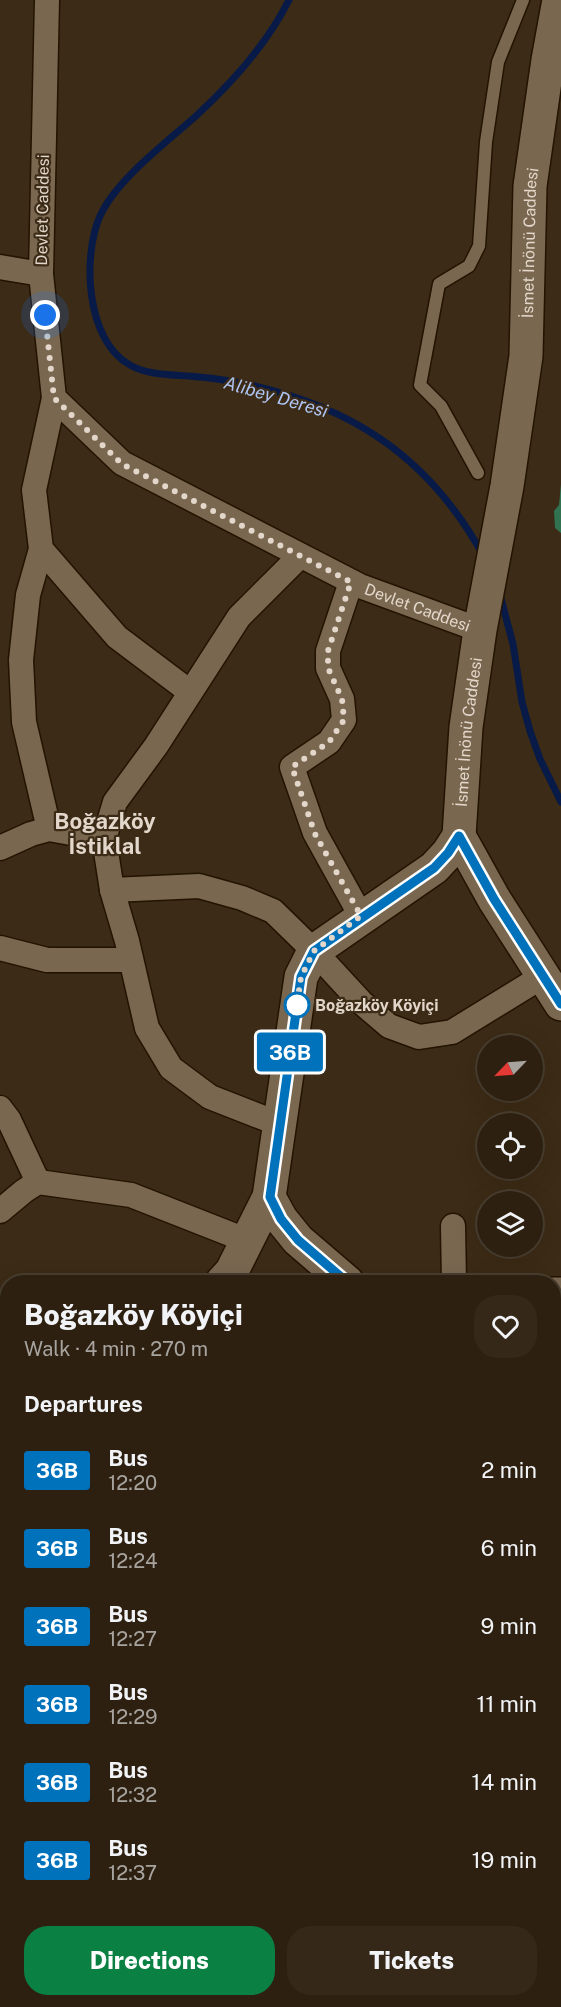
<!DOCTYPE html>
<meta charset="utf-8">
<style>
body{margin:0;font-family:"Public Sans",sans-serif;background:#352819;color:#f1f3f6;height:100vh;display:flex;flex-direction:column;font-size:22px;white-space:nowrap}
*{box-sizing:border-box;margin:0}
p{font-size:20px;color:#a7a39f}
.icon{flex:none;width:33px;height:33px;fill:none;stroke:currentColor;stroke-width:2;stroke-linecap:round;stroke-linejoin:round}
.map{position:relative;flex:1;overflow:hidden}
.sheet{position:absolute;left:0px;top:1275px;width:561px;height:732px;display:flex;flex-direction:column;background:#2d2010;border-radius:24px 24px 0 0;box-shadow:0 6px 24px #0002,0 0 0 2px #483e30}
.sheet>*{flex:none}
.badge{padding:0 12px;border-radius:4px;font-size:21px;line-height:39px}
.needle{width:39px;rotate:245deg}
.fabs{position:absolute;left:477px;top:1035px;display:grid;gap:12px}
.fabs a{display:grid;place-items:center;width:66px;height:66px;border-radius:50%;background:#2d2010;box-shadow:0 6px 24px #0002,0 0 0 2px #483e30;font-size:30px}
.you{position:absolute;width:30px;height:30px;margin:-15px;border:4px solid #fff;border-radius:50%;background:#1a73e8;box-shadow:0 0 0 9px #1a73e833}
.map>.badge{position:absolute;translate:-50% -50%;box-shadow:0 0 0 3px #fff}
h2{padding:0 24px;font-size:22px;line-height:54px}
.round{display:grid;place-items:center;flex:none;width:63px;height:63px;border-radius:24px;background:#352819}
.summary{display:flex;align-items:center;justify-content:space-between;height:102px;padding:0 24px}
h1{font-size:28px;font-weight:800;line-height:45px}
.cta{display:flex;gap:12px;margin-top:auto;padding:12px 24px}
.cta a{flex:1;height:69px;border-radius:24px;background:#0b8043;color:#fff;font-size:24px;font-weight:800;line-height:69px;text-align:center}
.cta a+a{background:#352819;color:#f1f3f6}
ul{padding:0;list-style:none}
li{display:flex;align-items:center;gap:18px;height:78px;padding:0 24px}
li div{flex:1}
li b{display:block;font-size:22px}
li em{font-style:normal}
li .badge{min-width:66px;font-weight:700;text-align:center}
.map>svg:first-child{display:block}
</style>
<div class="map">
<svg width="561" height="2007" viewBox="0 0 561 2007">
<rect width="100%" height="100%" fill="#3c2b16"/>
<path fill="#317350" d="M 561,484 L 561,533 L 555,528 L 554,511 L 559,505 Z"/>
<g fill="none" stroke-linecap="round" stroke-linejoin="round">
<path stroke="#081a47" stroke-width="7" d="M 289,0 C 267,44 233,82 196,116 C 166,143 117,179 100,216 C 82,257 86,341 130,365 C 151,377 177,374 200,377 C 212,378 224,380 236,382 C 347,403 428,455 483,555
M 500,595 L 513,644 L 522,702 L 530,731 L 540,759 L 561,802
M 554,1740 L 561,1736
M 0,1745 L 8,1737"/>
<defs>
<path id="lane" d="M 478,473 L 441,406 L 420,385 L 439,284 L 469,266 L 479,246 L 486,142 L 498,62 L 523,0
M 0,1887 L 8,1895
M 25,2007 L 29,2000"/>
<g id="street">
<path id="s1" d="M 47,0 L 41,274 L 54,398 L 122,463 L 360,586 L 480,630"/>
<path d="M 0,267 L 41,274"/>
<path d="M 54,398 L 34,490 L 41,549 L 117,637 L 190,692"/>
<path d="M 41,549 L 28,595 L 21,660 L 24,722 L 49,829"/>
<path d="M 351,582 L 328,651 L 328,668 L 342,699 L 344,720 L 329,742 L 292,767 L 315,833 L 361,916"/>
<path d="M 0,848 L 31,834 L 49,829 L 104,839"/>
<path d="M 112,890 L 199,886 L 242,898 L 273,911 L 314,951 L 361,1002 L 389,1026 L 419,1037 L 452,1032 L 543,976"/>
<path d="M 0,948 L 47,960 L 131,960"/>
<path d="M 0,1108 L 9,1120 L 38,1182"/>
<path d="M 279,1124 L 210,1097 L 171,1068 L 147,1028 L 127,941 L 112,890 L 104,839 L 115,802 L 156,746 L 239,617 L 300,556"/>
<path d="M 0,1211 L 24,1191 L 38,1182 L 131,1195 L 248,1241"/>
<path d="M 453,1226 L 454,1282"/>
<path d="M 554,1409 L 561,1406"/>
</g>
<g id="secondary">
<path d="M 459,836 L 494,899 L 561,1004"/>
<path d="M 269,1197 L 281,1219 L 298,1240 L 347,1282"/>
<path id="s2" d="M 222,1282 L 232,1271 L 269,1197 L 301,977 L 314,951 L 434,868 L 448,853 L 459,836 L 466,727 L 480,630 L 507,486 L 526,356 L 530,186 L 548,60 L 559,0"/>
<path d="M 554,1294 L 561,1294"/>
<path d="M 0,1448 L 8,1444"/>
<path d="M 554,1910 L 561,1902"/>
<path d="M 448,2007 L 458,2000"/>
</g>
</defs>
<use href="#lane" stroke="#231301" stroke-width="15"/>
<use href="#street" stroke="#231301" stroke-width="27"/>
<use href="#secondary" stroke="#231301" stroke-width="36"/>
<use href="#lane" stroke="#7a6750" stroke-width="12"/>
<use href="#street" stroke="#7a6750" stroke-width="24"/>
<use href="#secondary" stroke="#7a6750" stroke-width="33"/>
</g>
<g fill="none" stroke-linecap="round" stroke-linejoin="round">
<defs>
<path id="line" d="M 347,1282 L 298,1240 L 281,1219 L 270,1197 L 301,977 L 314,951 L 434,868 L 448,853 L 459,836 L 494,899 L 561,1004"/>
</defs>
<use href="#line" stroke="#fff" stroke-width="14"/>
<use href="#line" stroke="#0072bc" stroke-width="9"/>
<path stroke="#e2d7ca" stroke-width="6" stroke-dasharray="0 10.8" d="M 45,315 L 54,398 L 122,464 L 351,582 L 328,651 L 328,668 L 342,699 L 344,720 L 329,742 L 292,767 L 315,834 L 361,916 L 314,951 L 301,977 L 296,1011 L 297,1005"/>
</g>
<circle fill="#fff" stroke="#0072bc" stroke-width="3" cx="297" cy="1005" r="12"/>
<g text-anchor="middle" stroke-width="4.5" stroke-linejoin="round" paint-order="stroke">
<g font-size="16" fill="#e2d7ca" stroke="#3c2b16">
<text transform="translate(42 210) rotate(-89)" y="6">Devlet Caddesi</text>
<text dy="6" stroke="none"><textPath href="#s2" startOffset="1134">İsmet İnönü Caddesi</textPath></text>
<text dy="6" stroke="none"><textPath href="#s1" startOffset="822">Devlet Caddesi</textPath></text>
<text dy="6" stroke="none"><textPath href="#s2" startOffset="640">İsmet İnönü Caddesi</textPath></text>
</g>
<g font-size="16" font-weight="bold" fill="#e2d7ca" stroke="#3c2b16" text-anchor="start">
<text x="315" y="1011">Boğazköy Köyiçi</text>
</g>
<g font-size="18" font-style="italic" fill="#aec5f4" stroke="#3c2b16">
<text transform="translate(276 397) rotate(16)" y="6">Alibey Deresi</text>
</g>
<g font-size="22" font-weight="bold" fill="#e2d7ca" stroke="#3c2b16">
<text x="105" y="829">Boğazköy<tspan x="105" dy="25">İstiklal</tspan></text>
</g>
</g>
</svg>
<div class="fabs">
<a><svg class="needle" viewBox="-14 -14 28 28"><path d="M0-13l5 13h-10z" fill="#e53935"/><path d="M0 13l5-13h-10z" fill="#a7a39f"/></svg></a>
<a><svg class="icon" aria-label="locate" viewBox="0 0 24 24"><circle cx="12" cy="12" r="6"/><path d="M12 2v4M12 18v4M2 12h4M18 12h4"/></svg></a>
<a><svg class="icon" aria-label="layers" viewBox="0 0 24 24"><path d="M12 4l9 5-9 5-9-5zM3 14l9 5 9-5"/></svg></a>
</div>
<div class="you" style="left:45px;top:315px"></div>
<b class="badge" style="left:290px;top:1052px;background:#0072bc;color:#fff">36B</b>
<section class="sheet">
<div class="summary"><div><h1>Boğazköy Köyiçi</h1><p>Walk · 4 min · 270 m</p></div><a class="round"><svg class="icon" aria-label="heart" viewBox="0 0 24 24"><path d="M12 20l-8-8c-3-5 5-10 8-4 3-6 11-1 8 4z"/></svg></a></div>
<h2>Departures</h2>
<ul>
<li><span class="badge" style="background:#0072bc;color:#fff">36B</span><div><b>Bus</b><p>12:20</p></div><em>2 min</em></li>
<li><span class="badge" style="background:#0072bc;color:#fff">36B</span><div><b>Bus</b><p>12:24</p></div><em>6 min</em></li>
<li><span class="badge" style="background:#0072bc;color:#fff">36B</span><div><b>Bus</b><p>12:27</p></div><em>9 min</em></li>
<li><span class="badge" style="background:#0072bc;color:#fff">36B</span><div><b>Bus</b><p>12:29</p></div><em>11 min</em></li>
<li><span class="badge" style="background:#0072bc;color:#fff">36B</span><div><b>Bus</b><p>12:32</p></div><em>14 min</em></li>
<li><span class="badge" style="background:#0072bc;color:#fff">36B</span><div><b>Bus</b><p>12:37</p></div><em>19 min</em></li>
</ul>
<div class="cta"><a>Directions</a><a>Tickets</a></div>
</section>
</div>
